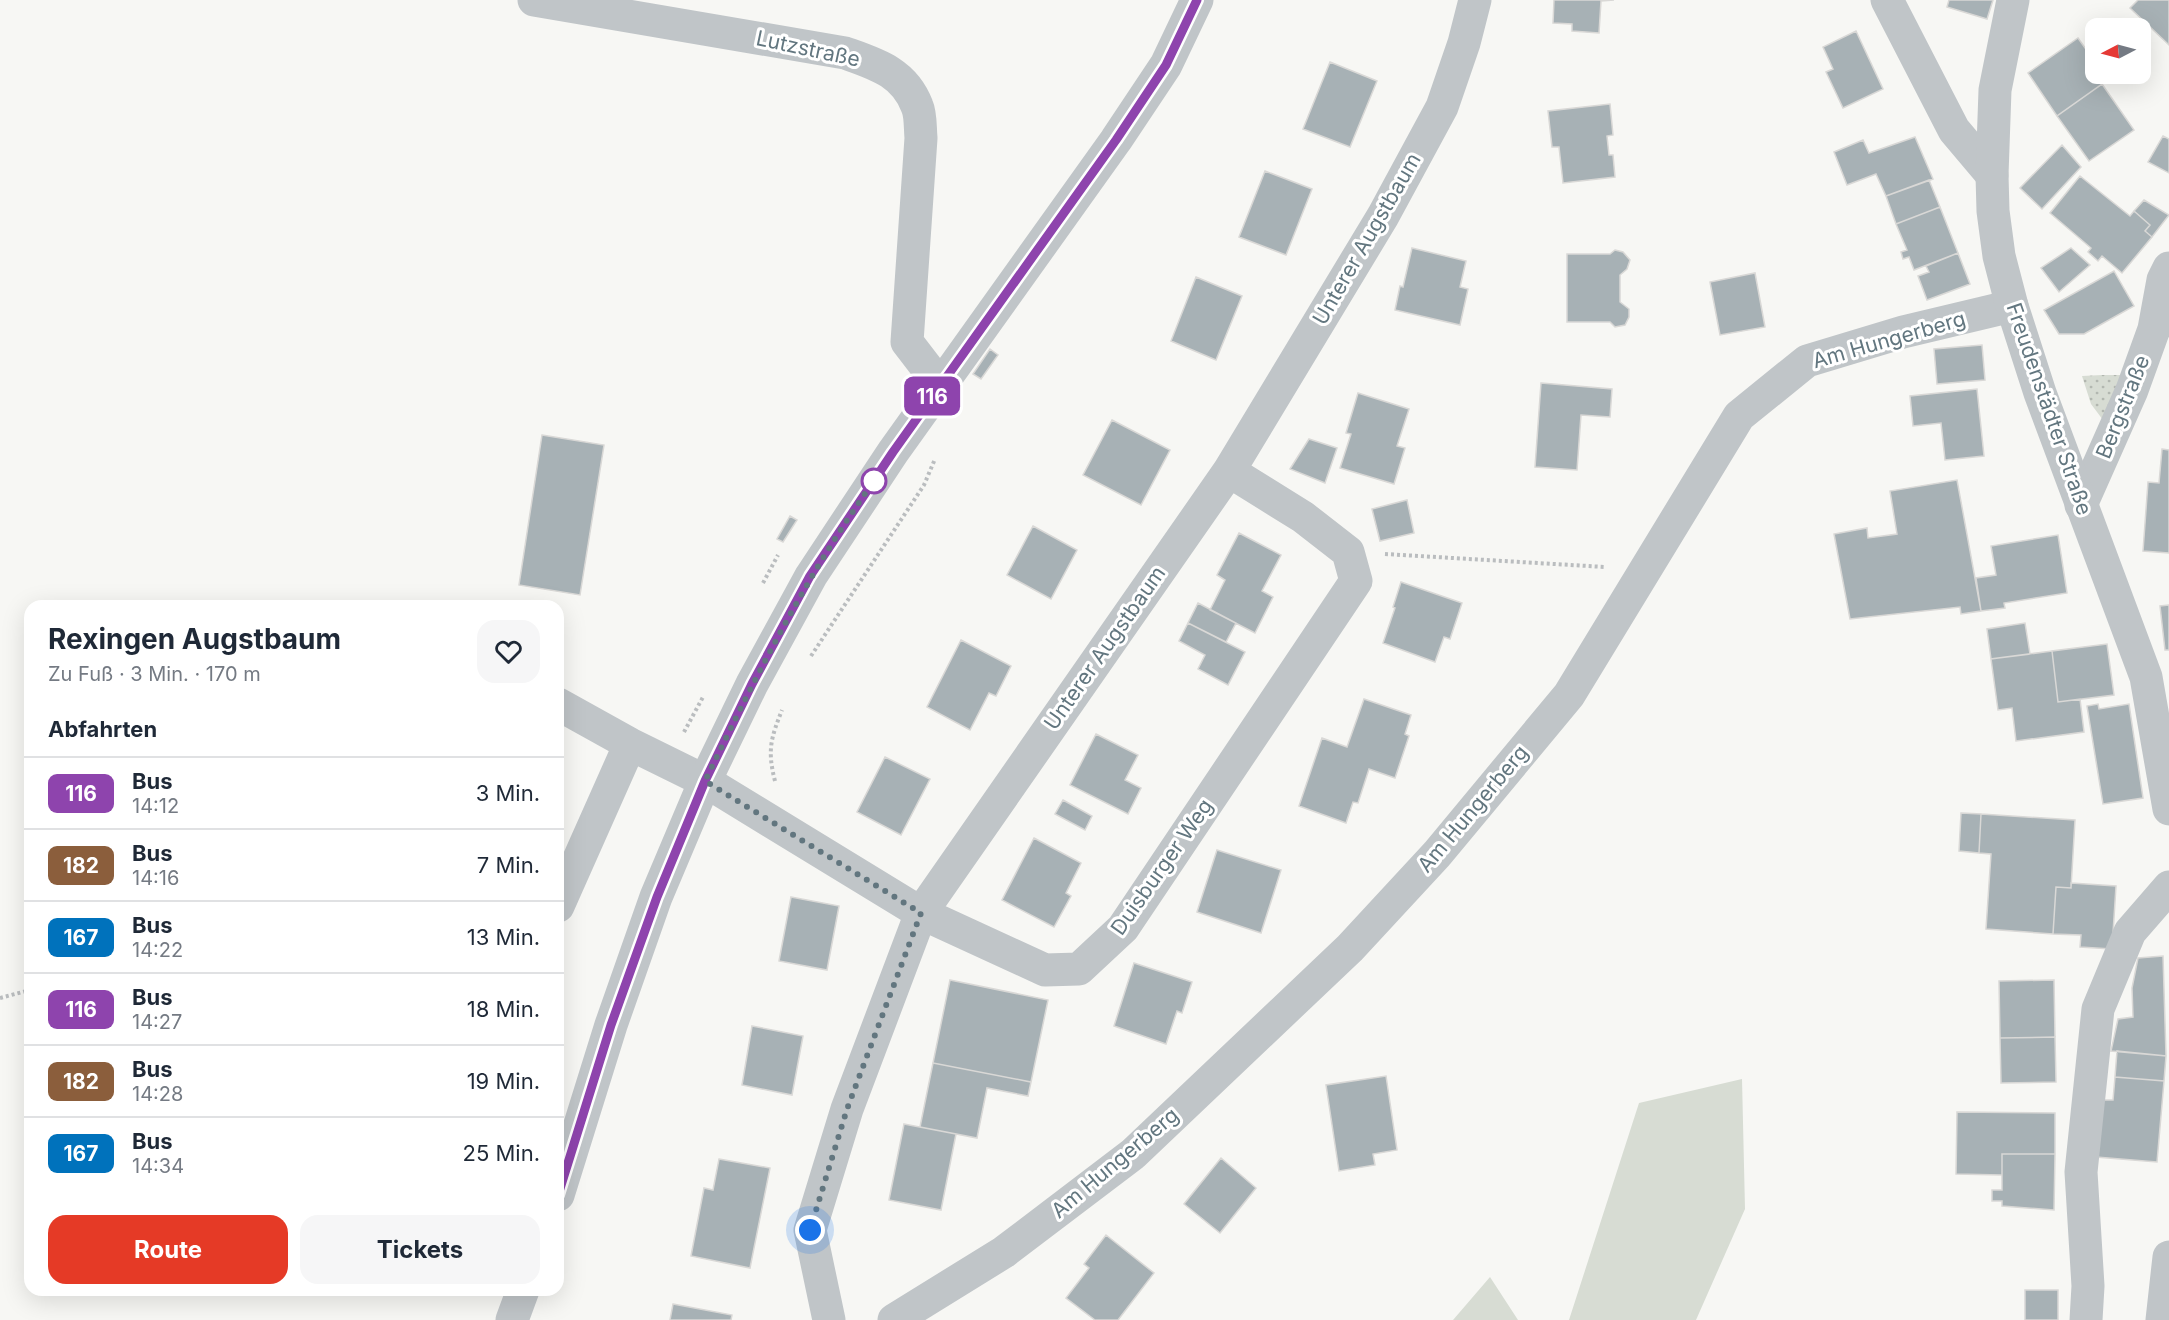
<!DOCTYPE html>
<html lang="de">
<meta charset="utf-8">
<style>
body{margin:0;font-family:Inter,sans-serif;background:#f6f6f7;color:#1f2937;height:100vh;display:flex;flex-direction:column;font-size:22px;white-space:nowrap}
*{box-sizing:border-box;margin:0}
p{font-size:20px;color:#747a83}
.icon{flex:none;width:33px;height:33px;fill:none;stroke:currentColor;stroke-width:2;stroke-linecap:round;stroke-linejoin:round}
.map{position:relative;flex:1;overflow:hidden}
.drawer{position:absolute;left:24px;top:600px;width:540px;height:696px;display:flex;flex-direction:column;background:#fff;border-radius:18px;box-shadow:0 6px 24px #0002}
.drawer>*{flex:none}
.badge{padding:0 12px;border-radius:9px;font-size:21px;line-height:39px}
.needle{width:39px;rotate:264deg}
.buttons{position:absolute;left:2085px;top:18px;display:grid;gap:12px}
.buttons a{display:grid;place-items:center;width:66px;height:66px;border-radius:12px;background:#fff;box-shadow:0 6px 24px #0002;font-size:30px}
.you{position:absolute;width:30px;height:30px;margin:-15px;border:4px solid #fff;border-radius:50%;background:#1a73e8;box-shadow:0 0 0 9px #1a73e833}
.map>.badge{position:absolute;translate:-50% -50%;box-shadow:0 0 0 3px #fff}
h2{padding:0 24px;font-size:22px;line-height:54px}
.round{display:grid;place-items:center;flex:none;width:63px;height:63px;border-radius:18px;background:#f6f6f7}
.overview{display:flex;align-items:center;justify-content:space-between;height:102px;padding:0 24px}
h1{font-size:28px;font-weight:700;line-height:45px}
.primary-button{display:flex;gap:12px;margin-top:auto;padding:12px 24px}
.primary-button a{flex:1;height:69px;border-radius:18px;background:#e53a26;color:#fff;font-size:24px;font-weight:700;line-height:69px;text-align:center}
.primary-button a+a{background:#f6f6f7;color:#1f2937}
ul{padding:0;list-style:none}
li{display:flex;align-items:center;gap:18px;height:72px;padding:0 24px;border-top:2px solid #e0e1e3}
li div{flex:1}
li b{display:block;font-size:22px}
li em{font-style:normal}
li .badge{min-width:66px;font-weight:700;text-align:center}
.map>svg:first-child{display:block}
</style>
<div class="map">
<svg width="2169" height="1320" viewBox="0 0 2169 1320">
<defs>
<pattern id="park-dots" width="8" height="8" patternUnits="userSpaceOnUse" patternTransform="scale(1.5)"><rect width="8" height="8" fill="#d7dcd3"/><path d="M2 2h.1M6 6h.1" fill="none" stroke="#b2b7b0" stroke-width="1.8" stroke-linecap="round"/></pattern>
</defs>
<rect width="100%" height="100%" fill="#f7f7f4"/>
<path fill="#d7dcd3" d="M 1742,1079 L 1745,1209 L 1696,1320 L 1569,1320 L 1639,1103 Z
M 1490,1277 L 1518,1320 L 1453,1320 Z"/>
<path fill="url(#park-dots)" d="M 2102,375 L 2122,375 L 2103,420 L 2091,404 L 2082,376 Z"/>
<path fill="#a7b1b5" stroke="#d9d8d6" stroke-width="1.5" d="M 1554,0 L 1614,0 L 1601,1 L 1599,33 L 1572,31 L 1572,24 L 1553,23 Z
M 1949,0 L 1993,0 L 1987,19 L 1947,7 Z
M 2138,0 L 2169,0 L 2169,45 L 2130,8 Z
M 1856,31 L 1883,89 L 1843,108 L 1826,72 L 1833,69 L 1823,47 Z
M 2078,38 L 2095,62 L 2089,66 L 2102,84 L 2057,116 L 2028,73 Z
M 1330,62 L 1377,81 L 1350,147 L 1303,129 Z
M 2102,84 L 2134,130 L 2089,161 L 2057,116 Z
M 1610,104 L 1613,135 L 1607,136 L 1609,155 L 1613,155 L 1615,177 L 1563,183 L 1559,147 L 1552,147 L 1548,111 Z
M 2163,136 L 2169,139 L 2169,173 L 2148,162 Z
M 1915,137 L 1933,179 L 1886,196 L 1876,174 L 1847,185 L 1834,152 L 1863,140 L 1869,153 Z
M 2062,145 L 2081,167 L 2042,209 L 2020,188 Z
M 1265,171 L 1312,189 L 1286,255 L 1239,237 Z
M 2080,176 L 2130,216 L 2134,211 L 2150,225 L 2145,231 L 2152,237 L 2122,273 L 2102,256 L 2098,261 L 2088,252 L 2091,248 L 2050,213 Z
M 1929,180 L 1940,207 L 1896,224 L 1886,196 Z
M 2144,200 L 2169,215 L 2152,237 L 2145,231 L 2150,225 L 2134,211 Z
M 1940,207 L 1958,253 L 1914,270 L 1909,257 L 1903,259 L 1901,252 L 1907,250 L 1896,224 Z
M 1412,248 L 1466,261 L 1460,287 L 1468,289 L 1460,325 L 1395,310 L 1400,286 L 1403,287 Z
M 2071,248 L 2090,265 L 2059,292 L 2041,268 Z
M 1615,250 L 1623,252 L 1630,260 L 1627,269 L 1620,275 L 1620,302 L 1629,309 L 1629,317 L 1625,325 L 1615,327 L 1610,322 L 1567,322 L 1567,254 L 1610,254 Z
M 1958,253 L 1970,284 L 1927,300 L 1918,276 L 1929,272 L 1926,266 Z
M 2114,271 L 2134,306 L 2084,334 L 2059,334 L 2044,310 Z
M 1755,273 L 1765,327 L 1720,335 L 1710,282 Z
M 1196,277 L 1242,296 L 1216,360 L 1171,341 Z
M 1982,345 L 1985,380 L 1937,384 L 1934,349 Z
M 990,349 L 998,355 L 981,379 L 973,374 Z
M 1541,383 L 1612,389 L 1610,417 L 1581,415 L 1577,470 L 1535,467 Z
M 1977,389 L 1984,456 L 1945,460 L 1941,423 L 1913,426 L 1910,396 Z
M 1358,393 L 1409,409 L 1397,446 L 1405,448 L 1394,484 L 1340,468 L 1351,434 L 1346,433 Z
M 1112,420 L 1170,450 L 1141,505 L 1083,475 Z
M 542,435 L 604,445 L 580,595 L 519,585 Z
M 1309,439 L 1337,448 L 1325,483 L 1290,469 Z
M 2162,449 L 2169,450 L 2169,553 L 2143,551 L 2148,482 L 2159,483 Z
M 1957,480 L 1981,611 L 1961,614 L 1960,607 L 1850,619 L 1834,534 L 1867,528 L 1868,538 L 1897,534 L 1890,491 Z
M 1407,500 L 1414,533 L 1380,541 L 1372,509 Z
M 790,516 L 797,520 L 783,542 L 777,539 Z
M 1033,526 L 1077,550 L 1051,599 L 1007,575 Z
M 1239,533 L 1281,555 L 1262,591 L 1273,597 L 1255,633 L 1210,610 L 1225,580 L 1217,575 Z
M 2058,535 L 2067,593 L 2004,603 L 2005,608 L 1981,611 L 1976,578 L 1996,575 L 1991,546 Z
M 1401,582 L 1462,603 L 1450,639 L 1444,637 L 1435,662 L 1383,643 L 1395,608 L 1393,607 Z
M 1198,603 L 1236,623 L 1226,642 L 1188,623 Z
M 2169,605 L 2169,650 L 2165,650 L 2160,606 Z
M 1188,623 L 1245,652 L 1228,685 L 1198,669 L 1205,655 L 1179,641 Z
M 2025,623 L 2030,654 L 1991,659 L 1987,629 Z
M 961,640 L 1011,666 L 996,696 L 989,693 L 970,730 L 927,707 Z
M 2107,644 L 2114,695 L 2058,702 L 2052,651 Z
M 2052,651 L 2058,702 L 2080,699 L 2084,732 L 2016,741 L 2012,708 L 1998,710 L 1991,659 Z
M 1364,699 L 1411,715 L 1405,734 L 1409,736 L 1395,778 L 1369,769 L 1358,803 L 1353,802 L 1346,823 L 1299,806 L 1322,738 L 1347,747 Z
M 2098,704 L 2099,709 L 2129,704 L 2143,798 L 2103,804 L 2087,706 Z
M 1096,734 L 1138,755 L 1125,780 L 1141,788 L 1128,814 L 1070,785 Z
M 885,757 L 930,779 L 901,835 L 857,812 Z
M 1063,800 L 1092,816 L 1085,830 L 1055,814 Z
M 1961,813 L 1981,814 L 1979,853 L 1959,851 Z
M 1981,814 L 2075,820 L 2071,888 L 2056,887 L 2053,934 L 1986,929 L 1991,854 L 1979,853 Z
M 1034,838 L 1081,863 L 1066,893 L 1071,896 L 1054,927 L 1002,900 Z
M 1217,850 L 1281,870 L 1261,933 L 1197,912 Z
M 2071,883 L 2116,886 L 2112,949 L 2080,947 L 2081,935 L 2053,934 L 2056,887 L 2071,888 Z
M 791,897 L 839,906 L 827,970 L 779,961 Z
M 2163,956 L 2166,1056 L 2111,1051 L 2118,1019 L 2133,1017 L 2132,988 L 2138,958 Z
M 1134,963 L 1192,982 L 1182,1013 L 1177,1011 L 1166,1044 L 1114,1026 Z
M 950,980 L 1048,1000 L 1031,1082 L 933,1063 Z
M 2054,980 L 2055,1037 L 2000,1038 L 1999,981 Z
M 752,1026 L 803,1036 L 792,1095 L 742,1085 Z
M 2055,1037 L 2056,1082 L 2001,1083 L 2000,1038 Z
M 2117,1051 L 2166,1056 L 2164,1081 L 2115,1077 Z
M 933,1063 L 1031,1082 L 1028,1096 L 987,1088 L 977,1138 L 920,1127 Z
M 1386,1076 L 1397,1150 L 1373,1154 L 1375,1165 L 1339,1171 L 1326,1085 Z
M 2115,1077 L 2164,1081 L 2157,1162 L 2096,1157 L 2101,1100 L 2113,1100 Z
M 1957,1112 L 2055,1113 L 2055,1154 L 2002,1154 L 2002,1175 L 1956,1174 Z
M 904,1124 L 956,1134 L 941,1210 L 889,1200 Z
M 2002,1154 L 2055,1154 L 2054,1210 L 2002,1206 L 2002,1201 L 1992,1201 L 1992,1190 L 2002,1190 Z
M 1221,1158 L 1256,1188 L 1220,1233 L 1184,1204 Z
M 719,1159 L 770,1168 L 750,1268 L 691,1256 L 704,1188 L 713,1190 Z
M 1106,1235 L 1154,1273 L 1118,1320 L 1095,1320 L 1066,1298 L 1089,1268 L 1084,1264 Z
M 2025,1290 L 2058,1290 L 2058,1320 L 2025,1320 Z
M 673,1304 L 732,1315 L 731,1320 L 670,1320 Z"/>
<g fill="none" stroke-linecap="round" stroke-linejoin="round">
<path stroke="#babdbf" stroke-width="4" stroke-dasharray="3 3" stroke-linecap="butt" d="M 1385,554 L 1605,567
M 763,583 L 778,555
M 811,656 L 924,485 L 935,459
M 684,732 L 703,697
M 775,781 C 767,750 771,738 782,710
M 0,998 L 30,990"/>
<path stroke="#c0c5c8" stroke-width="33" d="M 534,0 L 845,53 C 876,64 904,72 917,106 C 921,115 920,128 921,138 L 907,342 L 940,385
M 1887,0 L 1954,130 L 1992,175
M 2154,329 L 2163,280 L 2169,268
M 2081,505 L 2132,390 L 2154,329 L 2169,313
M 558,704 L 630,744 L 705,781 L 921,913 L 1045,970 L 1079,969 L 1123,928 L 1356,581 L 1348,552 L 1303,517 L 1229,471
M 558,906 L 630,744
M 829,1320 L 810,1230 L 847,1109 L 921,913 L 1229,471 L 1383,216 L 1442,107 L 1464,43 L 1475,0
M 894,1320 L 1004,1252 L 1133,1154 L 1350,948 L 1437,854 L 1569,695 L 1739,416 L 1807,361 L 1903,332 L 2012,306
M 2086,1320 L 2088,1286 L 2081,1172 L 2098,1009 L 2130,932 L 2169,887
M 2162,1320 L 2169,1257"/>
<path stroke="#c0c5c8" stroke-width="33" d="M 2013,0 L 1995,90 L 1992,175 L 1993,211 L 1999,256 L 2012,306 L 2040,393 L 2146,677 L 2169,809
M 558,1195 L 611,1025 L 656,897 L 705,781 L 752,684 L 811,576 L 893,452 L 1116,140 L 1166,65 L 1197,0
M 512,1320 L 523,1290"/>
</g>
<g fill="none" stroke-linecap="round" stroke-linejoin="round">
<defs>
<path id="line" d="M 558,1195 L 611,1025 L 657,897 L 705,781 L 752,684 L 810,576 L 893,452 L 1116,140 L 1166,65 L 1197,0"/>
</defs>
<use href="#line" stroke="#fff" stroke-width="14"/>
<use href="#line" stroke="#8e44ad" stroke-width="9"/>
<path stroke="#62767f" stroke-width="6" stroke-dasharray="0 10.8" d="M 810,1230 L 847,1109 L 921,913 L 705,781 C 756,676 806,576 874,481"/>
</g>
<circle fill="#fff" stroke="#8e44ad" stroke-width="3" cx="874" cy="481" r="12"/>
<g text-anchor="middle" stroke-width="6" stroke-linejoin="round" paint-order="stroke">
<g font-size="21" fill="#62767f" stroke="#fff">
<text transform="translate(808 49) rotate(12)" y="7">Lutzstraße</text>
<text transform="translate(1367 239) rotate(-60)" y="7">Unterer Augstbaum</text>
<text transform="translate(1889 340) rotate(-16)" y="7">Am Hungerberg</text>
<text transform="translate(2123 407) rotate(-68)" y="7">Bergstraße</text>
<text transform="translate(2049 409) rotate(71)" y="7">Freudenstädter Straße</text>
<text transform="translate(1105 648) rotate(-55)" y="7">Unterer Augstbaum</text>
<text transform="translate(1473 809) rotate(-50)" y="7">Am Hungerberg</text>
<text transform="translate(1162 867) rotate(-55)" y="7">Duisburger Weg</text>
<text transform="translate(1115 1163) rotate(-40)" y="7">Am Hungerberg</text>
</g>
</g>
</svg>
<div class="buttons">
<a><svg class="needle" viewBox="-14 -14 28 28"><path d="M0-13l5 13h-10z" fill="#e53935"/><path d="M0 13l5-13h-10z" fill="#747a83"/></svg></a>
</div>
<div class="you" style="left:810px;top:1230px"></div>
<b class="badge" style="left:932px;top:396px;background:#8e44ad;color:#fff">116</b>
<section class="drawer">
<div class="overview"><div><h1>Rexingen Augstbaum</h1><p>Zu Fuß · 3 Min. · 170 m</p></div><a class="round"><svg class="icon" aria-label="heart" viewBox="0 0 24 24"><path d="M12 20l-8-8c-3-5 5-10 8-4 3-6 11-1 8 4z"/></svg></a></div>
<h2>Abfahrten</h2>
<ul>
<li><span class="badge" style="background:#8e44ad;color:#fff">116</span><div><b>Bus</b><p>14:12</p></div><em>3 Min.</em></li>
<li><span class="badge" style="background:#8b5e3c;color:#fff">182</span><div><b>Bus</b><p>14:16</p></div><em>7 Min.</em></li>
<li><span class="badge" style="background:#0072bc;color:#fff">167</span><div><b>Bus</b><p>14:22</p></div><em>13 Min.</em></li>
<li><span class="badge" style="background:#8e44ad;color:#fff">116</span><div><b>Bus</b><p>14:27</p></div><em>18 Min.</em></li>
<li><span class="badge" style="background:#8b5e3c;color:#fff">182</span><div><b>Bus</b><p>14:28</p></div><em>19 Min.</em></li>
<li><span class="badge" style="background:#0072bc;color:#fff">167</span><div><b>Bus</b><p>14:34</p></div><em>25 Min.</em></li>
</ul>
<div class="primary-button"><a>Route</a><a>Tickets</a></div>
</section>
</div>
